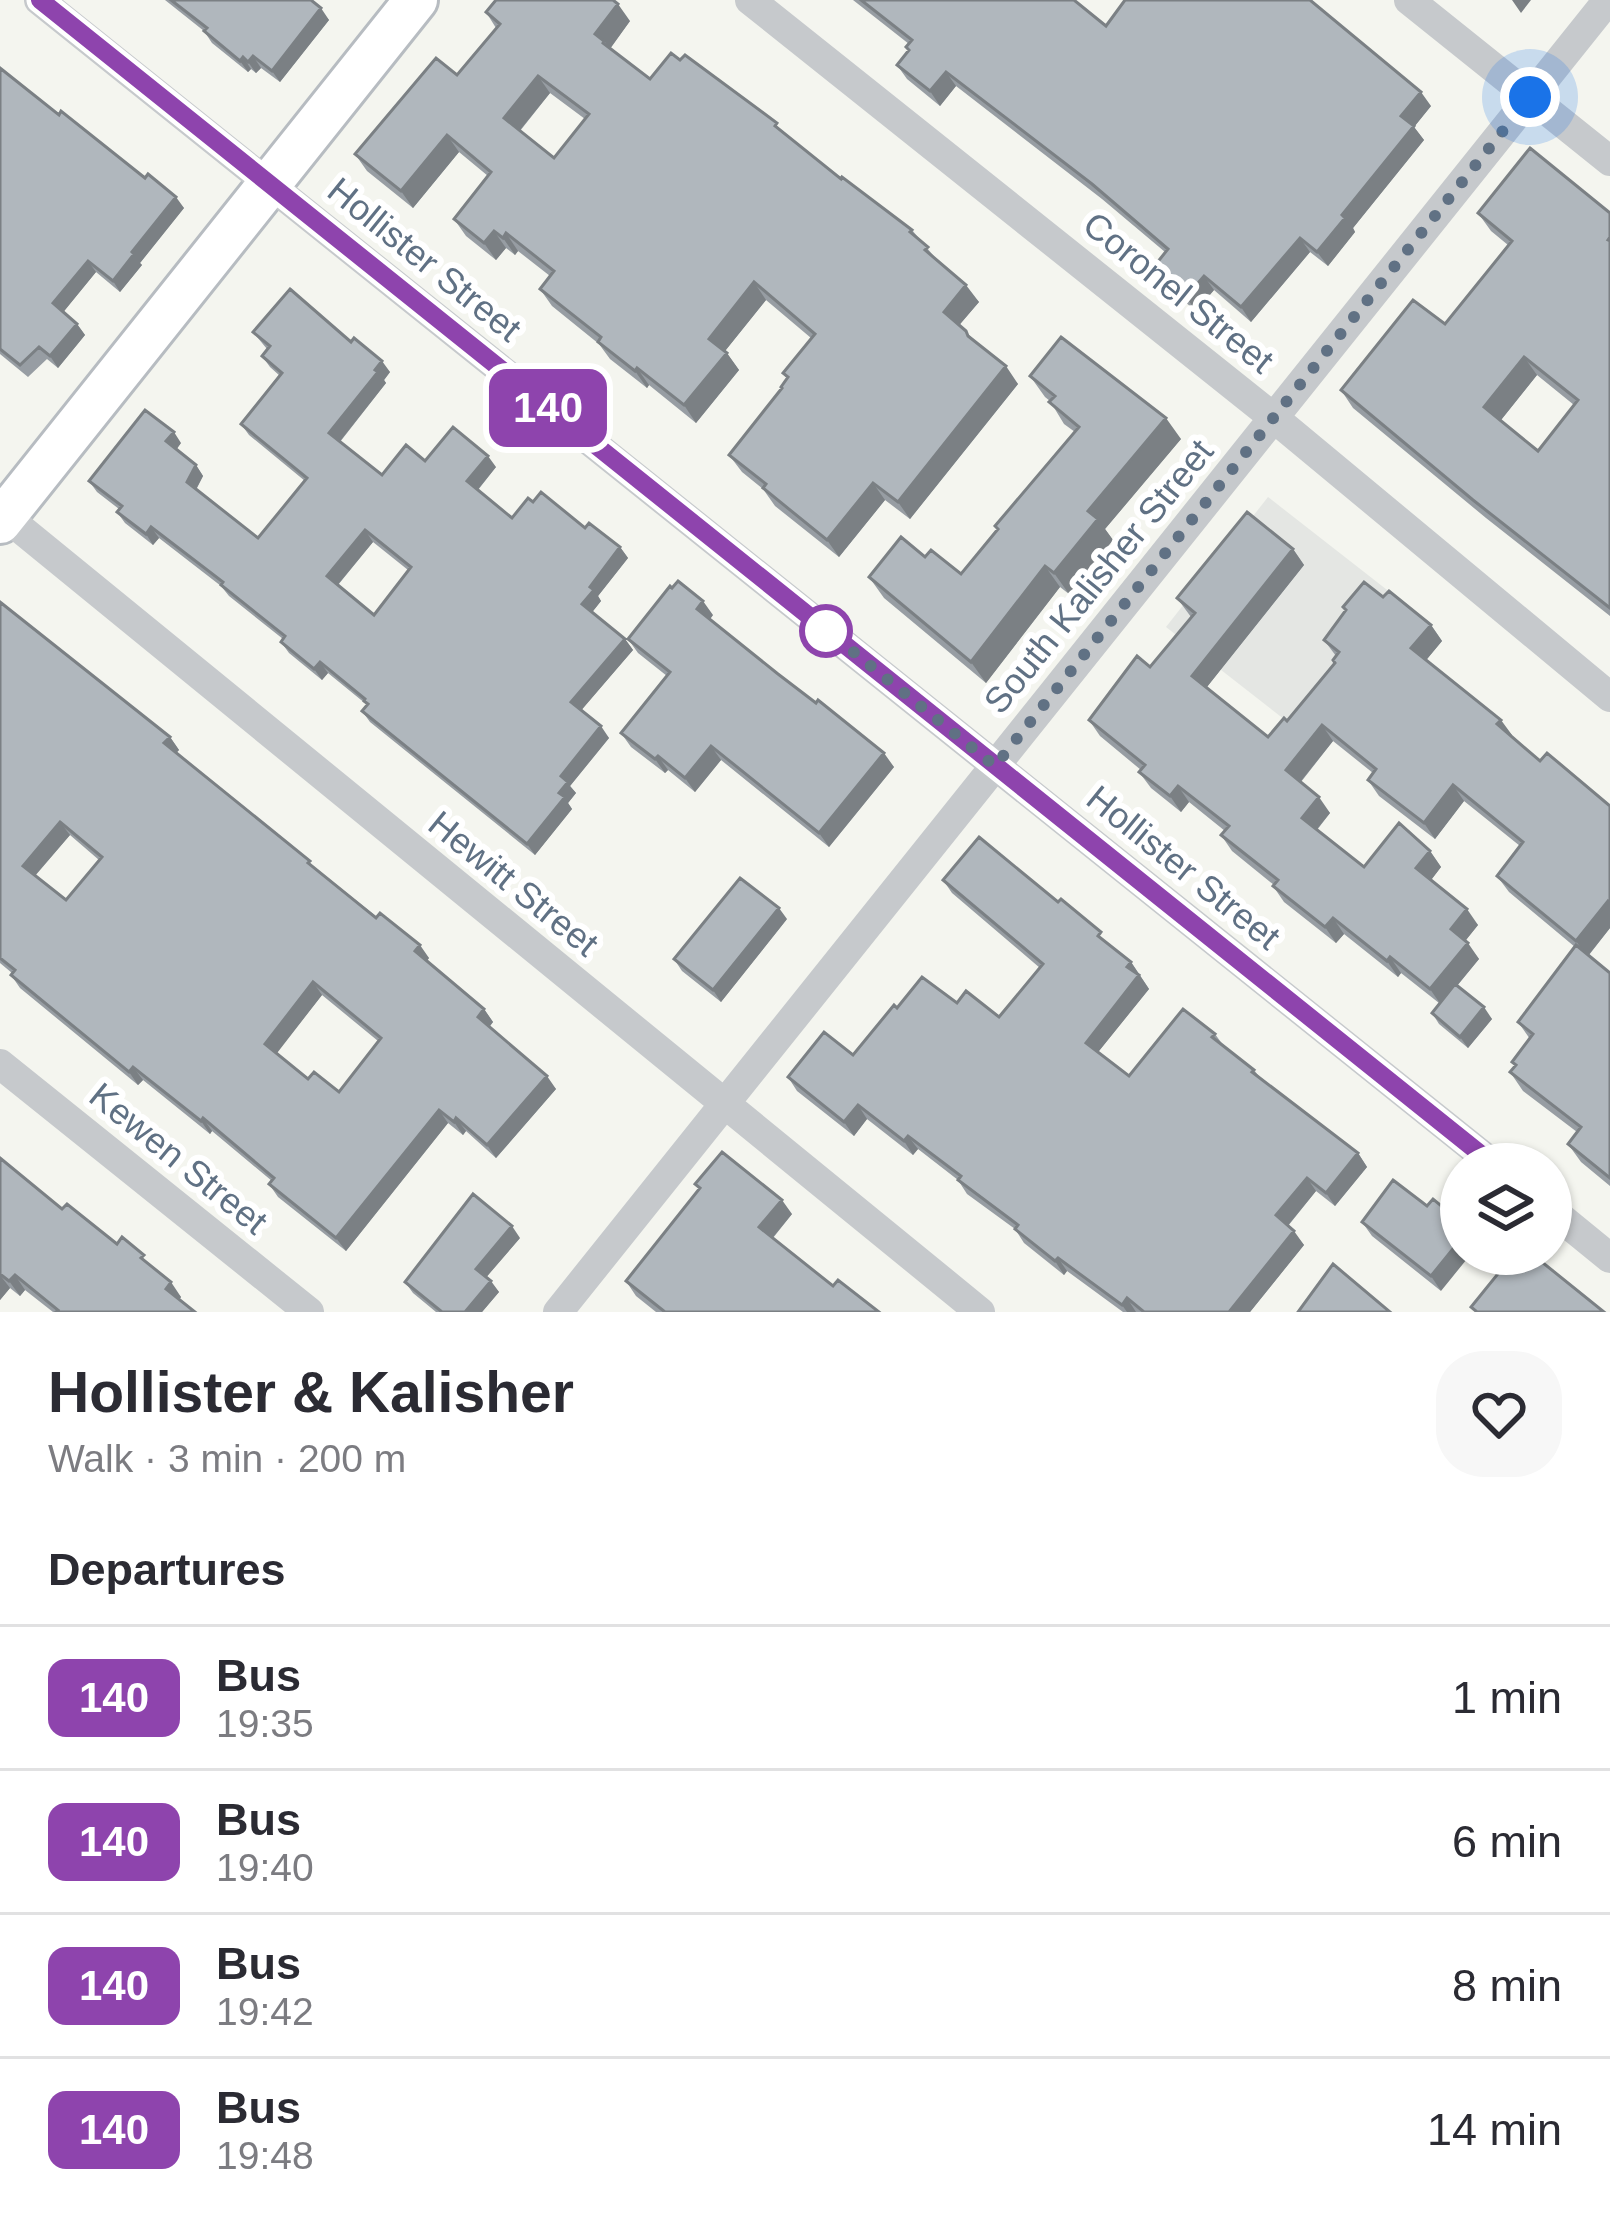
<!DOCTYPE html>
<meta charset="utf-8">
<style>
body{margin:0;font-family:Helvetica,sans-serif;background:#f7f7f7;color:#2b2b33;height:100vh;display:flex;flex-direction:column;font-size:45px;white-space:nowrap}
*{box-sizing:border-box;margin:0}
p{font-size:39px;color:#7c7c81}
.icon{flex:none;width:66px;height:66px;fill:none;stroke:currentColor;stroke-width:2;stroke-linecap:round;stroke-linejoin:round}
.map{position:relative;height:1312px;overflow:hidden}
.details{display:flex;flex-direction:column;background:#fff;flex:1}
.details>*{flex:none}
.badge{padding:0 24px;border-radius:18px;font-size:42px;line-height:78px}
.fabs{position:absolute;left:1440px;top:1143px;display:grid;gap:24px}
.fabs a{display:grid;place-items:center;width:132px;height:132px;border-radius:50%;background:#fff;box-shadow:0 3px 9px #0004;font-size:60px}
.you{position:absolute;width:60px;height:60px;margin:-30px;border:9px solid #fff;border-radius:50%;background:#1a73e8;box-shadow:0 0 0 18px #1a73e833}
.map>.badge{position:absolute;translate:-50% -50%;box-shadow:0 0 0 6px #fff}
h2{padding:0 48px;font-size:45px;line-height:108px}
.round{display:grid;place-items:center;flex:none;width:126px;height:126px;border-radius:48px;background:#f7f7f7}
.summary{display:flex;align-items:center;justify-content:space-between;height:204px;padding:0 48px}
h1{font-size:57px;font-weight:700;line-height:90px}
ul{padding:0;list-style:none}
li{display:flex;align-items:center;gap:36px;height:144px;padding:0 48px;border-top:3px solid #e1e1e2}
li div{flex:1}
li b{display:block;font-size:45px}
li em{font-style:normal}
li .badge{min-width:132px;font-weight:700;text-align:center}
.map>svg:first-child{display:block}
</style>
<div class="map">
<svg width="1610" height="1312" viewBox="0 0 1610 1312">
<rect width="100%" height="100%" fill="#f4f5ef"/>
<path fill="#e4e6e3" d="M 1268,497 L 1400,600 L 1298,730 L 1166,627 Z"/>
<g fill="none" stroke-linecap="round" stroke-linejoin="round">
<defs>
<path id="secondary" d="M 0,522 L 416,0"/>
</defs>
<use href="#secondary" stroke="#b7bcc1" stroke-width="48"/>
<path stroke="#c6c9cc" stroke-width="30" d="M 39,0 L 1493,1164
M 750,0 L 1274,418 L 1610,697
M 1409,0 L 1610,161
M 0,512 L 980,1312
M 0,1064 L 309,1312
M 1551,1210 L 1610,1258
M 558,1312 L 1608,0"/>
<use href="#secondary" stroke="#fff" stroke-width="42"/>
</g>
<path fill="#979da3" fill-rule="evenodd" d="M 165,0 L 311,0 L 329,20 L 280,82 L 261,68 L 256,73 L 251,69 L 248,72 L 212,43 L 204,31 Z
M 853,0 L 1074,0 L 1106,26 L 1431,106 L 1414,127 L 1424,140 L 1353,228 L 1355,232 L 1328,266 L 1310,252 L 1251,322 L 1214,290 L 1196,311 L 1162,283 L 1152,269 L 1165,252 L 1102,199 L 956,86 L 940,106 L 907,79 L 897,65 L 908,51 L 909,44 Z
M 486,12 L 630,21 L 610,48 L 650,79 L 784,133 L 841,179 L 912,230 L 937,260 L 979,302 L 959,325 L 1018,384 L 910,519 L 885,500 L 839,557 L 775,506 L 763,489 L 742,472 L 729,455 L 782,388 L 787,379 L 783,373 L 811,338 L 766,300 L 725,351 L 739,370 L 696,423 L 649,385 L 647,388 L 610,359 L 599,344 L 552,306 L 540,289 L 550,276 L 518,251 L 515,255 L 506,248 L 496,260 L 466,236 L 454,219 L 488,176 L 459,152 L 413,208 L 367,171 L 355,154 L 457,75 L 496,28 ZM 550,93 L 585,119 L 554,158 L 520,131 Z
M 0,68 L 59,115 L 184,208 L 140,263 L 142,265 L 120,292 L 96,272 L 63,312 L 77,324 L 85,335 L 58,368 L 47,359 L 28,377 L 0,354 Z
M 1478,213 L 1610,213 L 1610,616 L 1486,518 L 1353,408 L 1341,390 L 1445,324 L 1508,245 L 1491,231 ZM 1537,375 L 1574,405 L 1538,451 L 1501,420 Z
M 253,332 L 351,342 L 390,372 L 384,380 L 386,383 L 340,442 L 382,475 L 425,461 L 496,467 L 478,490 L 512,518 L 533,502 L 620,547 L 628,558 L 598,596 L 601,601 L 592,612 L 625,639 L 633,650 L 581,710 L 609,738 L 570,786 L 576,793 L 568,803 L 572,809 L 535,855 L 370,722 L 362,711 L 366,704 L 328,673 L 322,680 L 289,653 L 281,642 L 283,639 L 229,596 L 221,586 L 159,538 L 153,545 L 125,523 L 117,512 L 119,509 L 97,492 L 89,481 L 181,443 L 176,449 L 196,465 L 203,476 L 196,490 L 258,538 L 305,481 L 249,435 L 241,424 L 280,376 L 270,367 L 262,356 L 267,349 ZM 373,542 L 408,570 L 374,615 L 338,585 Z
M 1030,376 L 1181,439 L 1105,529 L 1113,540 L 1069,594 L 1060,587 L 986,683 L 884,598 L 869,577 L 925,557 L 961,574 L 997,530 L 995,526 L 1075,432 L 1064,424 L 1050,401 L 1045,397 Z
M 1293,549 L 1304,565 L 1206,688 L 1268,737 L 1287,721 L 1335,664 L 1336,656 L 1324,640 L 1346,611 L 1343,607 L 1383,597 L 1431,625 L 1442,641 L 1426,660 L 1540,761 L 1610,806 L 1610,928 L 1589,955 L 1610,973 L 1610,1186 L 1581,1162 L 1568,1144 L 1577,1132 L 1523,1091 L 1510,1072 L 1515,1066 L 1512,1062 L 1530,1039 L 1518,1022 L 1575,947 L 1509,892 L 1497,876 L 1520,846 L 1464,801 L 1435,839 L 1379,796 L 1368,780 L 1373,773 L 1333,741 L 1301,782 L 1330,813 L 1317,830 L 1364,867 L 1430,851 L 1441,867 L 1431,880 L 1478,925 L 1465,941 L 1479,959 L 1457,986 L 1492,1019 L 1468,1048 L 1439,1024 L 1432,1013 L 1439,1003 L 1401,973 L 1398,977 L 1344,934 L 1336,943 L 1284,902 L 1273,886 L 1274,885 L 1232,851 L 1221,835 L 1225,831 L 1189,802 L 1181,812 L 1151,788 L 1139,772 L 1141,770 L 1100,736 L 1089,720 L 1150,667 L 1191,617 L 1177,598 Z
M 0,602 L 170,737 L 179,750 L 176,753 L 315,868 L 429,958 L 427,961 L 484,1009 L 493,1022 L 489,1027 L 556,1089 L 496,1158 L 466,1131 L 463,1135 L 448,1123 L 346,1251 L 278,1197 L 269,1184 L 272,1181 L 212,1131 L 210,1134 L 143,1080 L 138,1085 L 20,988 L 11,975 L 12,973 L 0,963 ZM 70,835 L 99,860 L 66,900 L 35,876 ZM 322,995 L 378,1041 L 339,1092 L 308,1079 L 276,1053 Z
M 713,615 L 710,619 L 894,767 L 829,847 L 721,760 L 695,792 L 668,770 L 665,773 L 631,747 L 621,733 L 667,676 L 638,653 L 628,639 Z
M 943,880 L 1111,946 L 1131,962 L 1149,989 L 1098,1052 L 1129,1076 L 1215,1034 L 1223,1045 L 1254,1070 L 1261,1079 L 1358,1153 L 1367,1167 L 1335,1206 L 1316,1191 L 1288,1226 L 1304,1245 L 1250,1312 L 1123,1312 L 1067,1271 L 1064,1275 L 1024,1243 L 1015,1229 L 967,1194 L 958,1180 L 918,1149 L 913,1155 L 867,1119 L 854,1136 L 797,1091 L 788,1077 L 853,1055 L 897,1008 L 957,1003 L 999,1017 L 1040,968 L 952,893 Z
M 787,919 L 721,1002 L 682,971 L 674,959 Z
M 0,1158 L 62,1209 L 154,1269 L 181,1297 L 179,1300 L 195,1312 L 53,1312 L 25,1290 L 20,1296 L 10,1288 L 0,1300 Z
M 1393,1180 L 1441,1291 L 1372,1236 L 1362,1222 Z
M 695,1184 L 792,1214 L 773,1238 L 833,1286 L 879,1312 L 656,1312 L 636,1296 L 626,1281 L 699,1189 Z
M 520,1238 L 486,1277 L 499,1292 L 482,1312 L 436,1312 L 413,1293 L 405,1282 Z"/>
<path fill="#7b8084" d="M 1512,0 L 1531,0 L 1521,13 Z
M 618,4 L 630,21 L 610,49 L 604,41 L 595,34 Z
M 321,8 L 329,20 L 280,82 L 272,71 Z
M 253,56 L 261,68 L 256,73 L 248,62 Z
M 243,57 L 251,69 L 248,72 L 240,61 Z
M 946,72 L 956,86 L 940,106 L 930,91 Z
M 538,76 L 550,93 L 516,135 L 504,118 Z
M 1421,92 L 1431,106 L 1414,127 L 1424,140 L 1353,228 L 1355,232 L 1328,266 L 1317,252 L 1401,116 Z
M 447,135 L 459,152 L 413,208 L 401,191 Z
M 176,197 L 184,208 L 140,263 L 142,265 L 120,292 L 113,281 L 132,252 Z
M 494,231 L 506,248 L 496,260 L 484,243 Z
M 506,233 L 518,251 L 515,255 L 503,238 Z
M 1300,238 L 1310,252 L 1251,322 L 1241,307 Z
M 88,261 L 96,272 L 61,315 L 53,303 Z
M 1204,276 L 1214,290 L 1196,311 L 1186,297 Z
M 754,282 L 766,300 L 721,356 L 709,339 Z
M 966,285 L 979,302 L 956,329 L 944,312 Z
M 77,324 L 85,335 L 58,368 L 50,356 Z
M 727,353 L 739,370 L 696,423 L 684,405 Z
M 1524,357 L 1537,375 L 1497,425 L 1484,407 Z
M 382,361 L 390,372 L 384,380 L 386,383 L 337,445 L 329,433 Z
M 1006,366 L 1018,384 L 910,519 L 898,502 Z
M 637,368 L 649,385 L 647,388 L 635,371 Z
M 1166,418 L 1181,439 L 1105,529 L 1113,540 L 1069,594 L 1054,573 L 1088,511 Z
M 174,432 L 181,443 L 174,453 L 166,441 Z
M 488,456 L 496,467 L 475,493 L 467,481 Z
M 196,465 L 203,476 L 194,493 L 187,482 Z
M 873,483 L 885,500 L 839,557 L 827,540 Z
M 151,527 L 159,538 L 153,545 L 146,534 Z
M 365,530 L 373,542 L 335,588 L 327,576 Z
M 620,547 L 628,558 L 598,596 L 601,601 L 590,615 L 582,604 L 590,587 Z
M 1293,549 L 1304,565 L 1203,692 L 1192,676 Z
M 1045,566 L 1060,587 L 986,683 L 971,662 Z
M 703,601 L 713,615 L 707,623 L 697,609 Z
M 1431,625 L 1442,641 L 1423,664 L 1411,648 Z
M 625,639 L 633,650 L 579,713 L 571,702 Z
M 320,662 L 328,673 L 322,680 L 314,669 Z
M 1501,720 L 1512,735 L 1509,740 L 1497,724 Z
M 1322,725 L 1333,741 L 1297,786 L 1286,770 Z
M 601,726 L 609,738 L 570,786 L 576,793 L 568,803 L 572,809 L 535,855 L 527,844 L 561,776 Z
M 170,737 L 179,750 L 173,756 L 164,743 Z
M 711,746 L 721,760 L 695,792 L 685,778 Z
M 884,753 L 894,767 L 829,847 L 819,833 Z
M 658,756 L 668,770 L 665,773 L 655,759 Z
M 1453,785 L 1464,801 L 1435,839 L 1424,823 Z
M 1178,786 L 1189,802 L 1181,812 L 1170,796 Z
M 1319,797 L 1330,813 L 1313,834 L 1302,818 Z
M 60,822 L 70,835 L 32,879 L 23,866 Z
M 1430,851 L 1441,867 L 1428,884 L 1416,868 Z
M 1608,901 L 1610,904 L 1610,928 L 1587,957 L 1576,941 Z
M 779,908 L 787,919 L 721,1002 L 713,990 Z
M 1467,909 L 1478,925 L 1462,945 L 1451,929 Z
M 1333,918 L 1344,934 L 1336,943 L 1325,927 Z
M 1468,943 L 1479,959 L 1441,1005 L 1430,989 Z
M 420,945 L 429,958 L 424,964 L 415,951 Z
M 1390,957 L 1401,973 L 1398,977 L 1387,961 Z
M 1131,962 L 1149,989 L 1095,1056 L 1086,1043 Z
M 313,982 L 322,995 L 274,1057 L 265,1044 Z
M 1484,1007 L 1492,1019 L 1468,1048 L 1460,1037 Z
M 484,1009 L 493,1022 L 487,1030 L 478,1017 Z
M 133,1067 L 143,1080 L 138,1085 L 129,1072 Z
M 547,1076 L 556,1089 L 496,1158 L 487,1145 Z
M 858,1105 L 867,1119 L 854,1136 L 844,1122 Z
M 439,1110 L 448,1123 L 346,1251 L 336,1238 Z
M 203,1118 L 212,1131 L 210,1134 L 201,1121 Z
M 456,1118 L 466,1131 L 463,1135 L 454,1122 Z
M 908,1136 L 918,1149 L 913,1155 L 904,1141 Z
M 1358,1153 L 1367,1167 L 1335,1206 L 1326,1193 Z
M 1307,1178 L 1316,1191 L 1285,1229 L 1276,1215 Z
M 782,1200 L 792,1214 L 769,1242 L 759,1227 Z
M 512,1226 L 520,1238 L 484,1280 L 476,1269 Z
M 1294,1231 L 1304,1245 L 1250,1312 L 1229,1312 Z
M 1461,1239 L 1461,1254 L 1471,1254 L 1441,1291 L 1431,1276 Z
M 1058,1258 L 1067,1271 L 1064,1275 L 1055,1261 Z
M 0,1275 L 10,1288 L 0,1300 Z
M 15,1275 L 25,1290 L 20,1296 L 9,1281 Z
M 491,1281 L 499,1292 L 482,1312 L 465,1312 Z
M 171,1282 L 181,1297 L 176,1304 L 166,1289 Z
M 1127,1298 L 1136,1312 L 1127,1312 L 1122,1305 Z"/>
<path fill="#b0b7bd" stroke="#7b8084" stroke-width="3" fill-rule="evenodd" d="M 171,0 L 311,0 L 321,8 L 272,71 L 253,56 L 248,62 L 243,57 L 240,61 L 204,31 L 207,28 Z
M 496,0 L 613,0 L 618,4 L 595,34 L 604,41 L 603,43 L 650,79 L 671,53 L 680,60 L 685,55 L 777,123 L 775,126 L 841,179 L 842,177 L 912,230 L 910,232 L 928,247 L 925,250 L 966,285 L 944,312 L 966,331 L 968,336 L 1006,366 L 898,502 L 873,483 L 827,540 L 763,488 L 766,484 L 729,455 L 782,388 L 781,387 L 788,377 L 783,373 L 815,334 L 754,282 L 709,339 L 727,353 L 684,405 L 637,368 L 635,371 L 598,342 L 601,337 L 540,289 L 554,271 L 506,233 L 503,238 L 494,231 L 484,243 L 454,219 L 491,172 L 447,135 L 401,191 L 355,154 L 436,58 L 457,75 L 500,24 L 486,12 ZM 538,76 L 589,114 L 554,158 L 504,118 Z
M 861,0 L 1074,0 L 1106,26 L 1125,0 L 1310,0 L 1421,92 L 1401,116 L 1414,126 L 1342,215 L 1345,218 L 1317,252 L 1300,238 L 1241,307 L 1204,276 L 1186,297 L 1152,269 L 1168,249 L 1092,184 L 946,72 L 930,91 L 897,65 L 909,50 L 906,47 L 912,40 Z
M 0,68 L 59,115 L 61,111 L 145,178 L 148,174 L 176,197 L 132,252 L 134,254 L 113,281 L 88,261 L 53,303 L 77,324 L 50,356 L 39,347 L 20,365 L 0,349 Z
M 1530,148 L 1610,213 L 1610,237 L 1608,240 L 1610,241 L 1610,608 L 1473,500 L 1341,390 L 1413,300 L 1445,324 L 1512,241 L 1478,213 ZM 1524,357 L 1578,400 L 1538,451 L 1484,407 Z
M 290,289 L 351,342 L 354,338 L 382,361 L 375,370 L 378,372 L 329,433 L 382,475 L 406,445 L 425,461 L 453,427 L 488,456 L 467,481 L 512,518 L 528,498 L 533,502 L 541,492 L 585,528 L 589,523 L 620,547 L 590,587 L 594,590 L 582,604 L 625,639 L 571,702 L 601,726 L 561,776 L 568,782 L 559,793 L 565,797 L 527,844 L 362,711 L 368,704 L 364,701 L 365,699 L 320,662 L 314,669 L 281,642 L 285,636 L 221,585 L 223,582 L 151,527 L 146,534 L 117,512 L 122,506 L 89,481 L 145,410 L 174,432 L 166,441 L 196,465 L 187,482 L 258,538 L 307,478 L 241,424 L 282,373 L 262,356 L 270,346 L 253,332 ZM 365,530 L 411,567 L 374,615 L 327,576 Z
M 1061,337 L 1166,418 L 1088,511 L 1098,519 L 1054,573 L 1045,566 L 971,662 L 869,577 L 901,537 L 925,557 L 931,550 L 961,574 L 998,529 L 995,526 L 1079,427 L 1049,402 L 1055,396 L 1030,376 Z
M 1247,512 L 1293,549 L 1192,676 L 1268,737 L 1284,718 L 1287,721 L 1335,663 L 1333,660 L 1339,652 L 1324,640 L 1346,610 L 1343,607 L 1364,582 L 1383,597 L 1389,591 L 1431,625 L 1411,648 L 1501,720 L 1497,724 L 1540,761 L 1547,753 L 1610,806 L 1610,903 L 1608,901 L 1576,941 L 1497,876 L 1523,842 L 1453,785 L 1424,823 L 1368,780 L 1376,769 L 1322,725 L 1286,770 L 1319,797 L 1302,818 L 1364,867 L 1399,823 L 1430,851 L 1416,868 L 1467,909 L 1451,929 L 1468,943 L 1430,989 L 1390,957 L 1387,961 L 1333,918 L 1325,927 L 1273,886 L 1278,880 L 1221,835 L 1229,826 L 1178,786 L 1170,796 L 1139,772 L 1145,765 L 1089,720 L 1137,656 L 1150,667 L 1195,613 L 1177,598 Z
M 678,581 L 703,601 L 697,609 L 778,674 L 816,703 L 818,700 L 884,753 L 819,833 L 711,746 L 685,778 L 658,756 L 655,759 L 621,733 L 670,672 L 628,639 L 670,586 L 672,588 Z
M 0,602 L 170,737 L 164,743 L 310,861 L 308,863 L 376,918 L 380,913 L 420,945 L 415,951 L 484,1009 L 478,1017 L 547,1076 L 487,1145 L 456,1118 L 454,1122 L 439,1110 L 336,1238 L 269,1184 L 274,1178 L 203,1118 L 201,1121 L 133,1067 L 129,1072 L 11,975 L 15,970 L 0,958 ZM 60,822 L 102,857 L 66,900 L 23,866 ZM 313,982 L 381,1038 L 339,1092 L 314,1072 L 308,1079 L 265,1044 Z
M 979,837 L 1058,902 L 1061,899 L 1101,932 L 1098,936 L 1131,962 L 1127,967 L 1139,975 L 1086,1043 L 1129,1076 L 1183,1009 L 1215,1034 L 1212,1037 L 1254,1070 L 1252,1072 L 1358,1153 L 1326,1193 L 1307,1178 L 1276,1215 L 1294,1231 L 1229,1312 L 1144,1312 L 1127,1298 L 1122,1305 L 1058,1258 L 1055,1261 L 1015,1229 L 1018,1225 L 958,1180 L 961,1176 L 908,1136 L 904,1141 L 858,1105 L 844,1122 L 788,1077 L 824,1032 L 853,1055 L 894,1005 L 897,1008 L 922,977 L 957,1003 L 966,991 L 999,1017 L 1043,964 L 943,880 Z
M 740,878 L 779,908 L 713,990 L 674,959 Z
M 1576,945 L 1610,973 L 1610,1178 L 1568,1144 L 1581,1127 L 1510,1072 L 1516,1065 L 1512,1062 L 1533,1034 L 1518,1022 Z
M 1455,984 L 1484,1007 L 1460,1037 L 1432,1013 Z
M 722,1152 L 782,1200 L 759,1227 L 833,1286 L 838,1280 L 879,1312 L 665,1312 L 626,1281 L 700,1188 L 695,1184 Z
M 0,1158 L 62,1209 L 67,1204 L 117,1244 L 122,1237 L 144,1255 L 141,1258 L 171,1282 L 166,1289 L 195,1312 L 56,1312 L 58,1310 L 15,1275 L 9,1281 L 0,1274 Z
M 1393,1180 L 1427,1206 L 1433,1199 L 1461,1222 L 1461,1239 L 1431,1276 L 1362,1222 Z
M 473,1194 L 512,1226 L 476,1269 L 491,1281 L 465,1312 L 442,1312 L 405,1282 Z
M 1514,1254 L 1532,1254 L 1604,1312 L 1477,1312 L 1471,1307 Z
M 1333,1264 L 1390,1312 L 1298,1312 Z"/>
<g fill="none" stroke-linecap="round" stroke-linejoin="round">
<defs>
<path id="line" d="M 40,0 L 1493,1164"/>
</defs>
<use href="#line" stroke="#fff" stroke-width="27"/>
<use href="#line" stroke="#8e44ad" stroke-width="18"/>
<path stroke="#607184" stroke-width="12" stroke-dasharray="0 21.6" d="M 826,631 L 815,621 L 995,766 L 1530,97"/>
</g>
<circle fill="#fff" stroke="#8e44ad" stroke-width="6" cx="826" cy="631" r="24"/>
<g text-anchor="middle" stroke-width="12" stroke-linejoin="round" paint-order="stroke">
<g font-size="36" fill="#607184" stroke="#fff">
<text transform="translate(425 259) rotate(39)" y="13">Hollister Street</text>
<text transform="translate(1179 292) rotate(39)" y="13">Coronel Street</text>
<text transform="translate(1098 576) rotate(-51)" y="13">South Kalisher Street</text>
<text transform="translate(1184 867) rotate(39)" y="13">Hollister Street</text>
<text transform="translate(514 883) rotate(39)" y="13">Hewitt Street</text>
<text transform="translate(179 1158) rotate(39)" y="13">Kewen Street</text>
</g>
</g>
</svg>
<div class="fabs">
<a><svg class="icon" aria-label="layers" viewBox="0 0 24 24"><path d="M12 4l9 5-9 5-9-5zM3 14l9 5 9-5"/></svg></a>
</div>
<div class="you" style="left:1530px;top:97px"></div>
<b class="badge" style="left:548px;top:408px;background:#8e44ad;color:#fff">140</b>
</div>
<section class="details">
<div class="summary"><div><h1>Hollister &amp; Kalisher</h1><p>Walk · 3 min · 200 m</p></div><a class="round"><svg class="icon" aria-label="heart" viewBox="0 0 24 24"><path d="M12 20l-8-8c-3-5 5-10 8-4 3-6 11-1 8 4z"/></svg></a></div>
<h2>Departures</h2>
<ul>
<li><span class="badge" style="background:#8e44ad;color:#fff">140</span><div><b>Bus</b><p>19:35</p></div><em>1 min</em></li>
<li><span class="badge" style="background:#8e44ad;color:#fff">140</span><div><b>Bus</b><p>19:40</p></div><em>6 min</em></li>
<li><span class="badge" style="background:#8e44ad;color:#fff">140</span><div><b>Bus</b><p>19:42</p></div><em>8 min</em></li>
<li><span class="badge" style="background:#8e44ad;color:#fff">140</span><div><b>Bus</b><p>19:48</p></div><em>14 min</em></li>
</ul>
</section>
